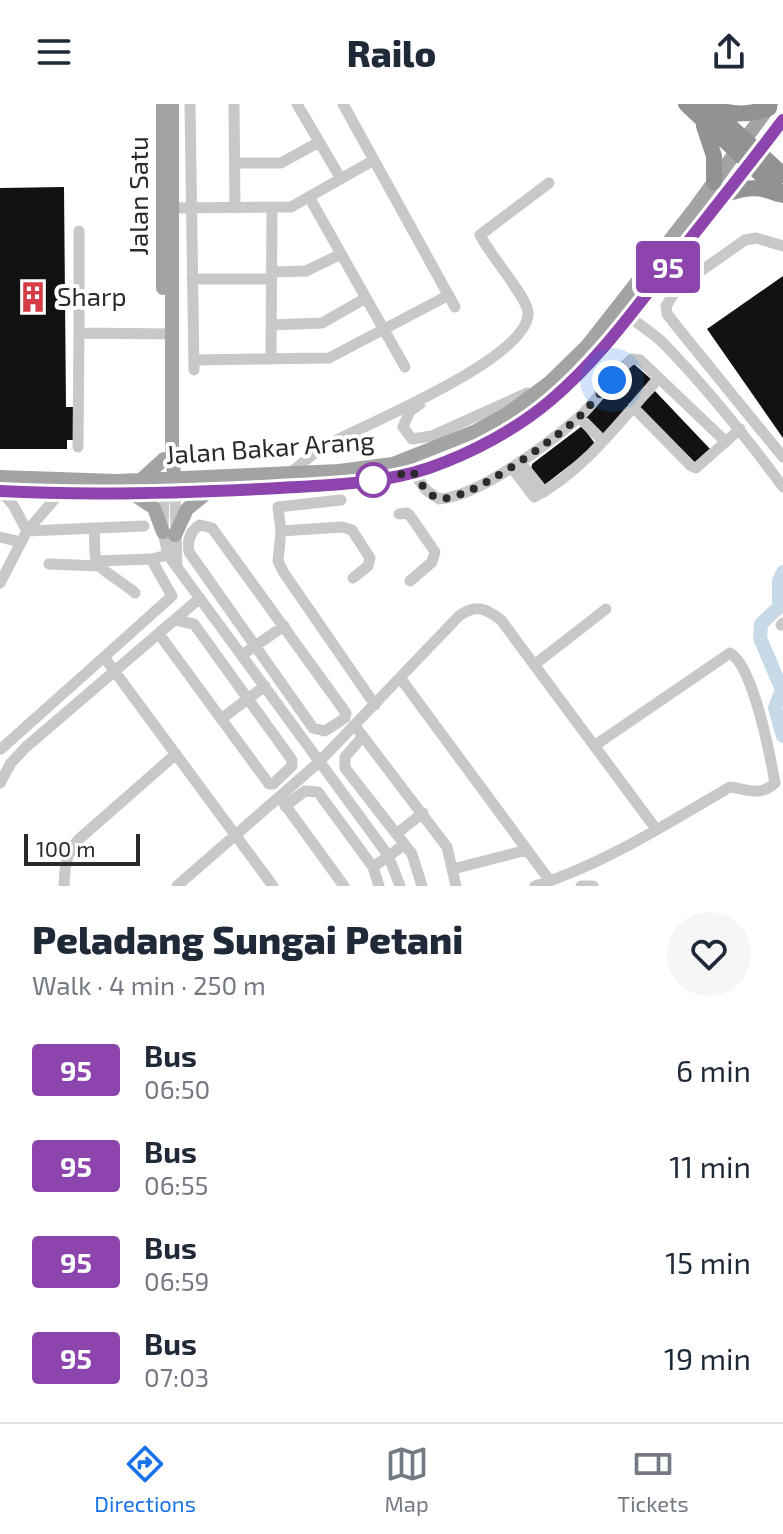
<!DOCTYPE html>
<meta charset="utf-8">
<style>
body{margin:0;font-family:"Exo 2",sans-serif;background:#f6f6f7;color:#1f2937;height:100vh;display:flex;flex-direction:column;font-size:30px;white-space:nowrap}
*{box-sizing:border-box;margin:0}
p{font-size:26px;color:#747a83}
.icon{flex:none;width:44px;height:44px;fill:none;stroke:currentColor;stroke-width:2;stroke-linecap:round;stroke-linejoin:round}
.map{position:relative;height:782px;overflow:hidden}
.drawer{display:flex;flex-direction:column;background:#fff;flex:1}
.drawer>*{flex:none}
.badge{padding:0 16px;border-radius:6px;font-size:28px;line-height:52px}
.scale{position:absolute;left:24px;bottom:20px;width:116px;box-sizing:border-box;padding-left:8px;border:4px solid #2b2b2b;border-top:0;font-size:22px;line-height:28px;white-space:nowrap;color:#2b2b2b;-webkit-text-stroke:6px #fff;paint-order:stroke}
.you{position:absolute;width:40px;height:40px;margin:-20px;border:6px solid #fff;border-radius:50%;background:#1a73e8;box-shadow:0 0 0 12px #1a73e833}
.map>.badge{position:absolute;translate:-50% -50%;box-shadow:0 0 0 4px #fff}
.round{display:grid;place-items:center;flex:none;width:84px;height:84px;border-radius:42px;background:#f6f6f7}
.overview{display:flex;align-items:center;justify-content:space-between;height:136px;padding:0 32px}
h1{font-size:38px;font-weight:800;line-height:60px}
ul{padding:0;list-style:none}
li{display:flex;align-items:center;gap:24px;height:96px;padding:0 32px}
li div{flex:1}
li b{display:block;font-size:30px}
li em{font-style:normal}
li .badge{min-width:88px;font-weight:700;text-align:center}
header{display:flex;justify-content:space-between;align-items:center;height:104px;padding:0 32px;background:#fff;font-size:36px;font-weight:800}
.tabs{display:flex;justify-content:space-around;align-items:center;height:112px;border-top:2px solid #e0e1e3;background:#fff;font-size:22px;color:#747a83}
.tabs a{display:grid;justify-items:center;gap:4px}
.tabs .active{color:#1a73e8}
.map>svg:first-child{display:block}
</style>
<header><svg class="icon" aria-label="menu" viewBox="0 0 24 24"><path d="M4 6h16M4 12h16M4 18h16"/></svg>Railo<svg class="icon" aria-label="share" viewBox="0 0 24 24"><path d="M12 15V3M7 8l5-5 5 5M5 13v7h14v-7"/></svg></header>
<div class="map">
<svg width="783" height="782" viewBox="0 0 783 782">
<rect width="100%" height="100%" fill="#fff"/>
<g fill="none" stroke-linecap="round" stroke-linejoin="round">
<path stroke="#c7dae7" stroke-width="14" d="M 783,468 L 779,477 L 779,503 L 761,520 L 760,534 L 782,586 L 775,604 L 783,632"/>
</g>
<path fill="#121212" d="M 64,83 L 66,303 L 73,303 L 74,336 L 67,336 L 67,345 L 0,345 L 0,84 Z
M 783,172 L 783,334 L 707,225 Z
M 627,260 L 635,261 L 651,275 L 603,331 L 582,313 Z
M 655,287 L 711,346 L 695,361 L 639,303 Z
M 582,322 L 596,341 L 543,382 L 531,366 L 532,360 Z"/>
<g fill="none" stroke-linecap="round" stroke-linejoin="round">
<path stroke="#c8c8c8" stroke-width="11" d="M 190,0 L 194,266
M 234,0 L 235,104
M 297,0 L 341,75
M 343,0 L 455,203
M 235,59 L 281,59 L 319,38
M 309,93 L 405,263
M 167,104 L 291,103 L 374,56
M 79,127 L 79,229
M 783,142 L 756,134 L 745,136 L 678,183 L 666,202 L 667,210 L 682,229 L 783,353
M 271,168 L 306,167 L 335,153
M 192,175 L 271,175
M 630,213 C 642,223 658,232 668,244 C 710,288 747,334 783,383
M 271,221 L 322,219 L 366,194
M 271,255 L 272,104
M 194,256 L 329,254 L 449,191
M 420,300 L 410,307 L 403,323 L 412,335 L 432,332 L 527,289
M 633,303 L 691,362 L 696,364 L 740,325
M 579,313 L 603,337
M 78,343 L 79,229 L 173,230
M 520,358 L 544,388
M 512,364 L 534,393 C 585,367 621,315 659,274
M 291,368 C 302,360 313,349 325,342 C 363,321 531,254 528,208 C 527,193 489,150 480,131 L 549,79
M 413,368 L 426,386 L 439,395 C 478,393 548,340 578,314 C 598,297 611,271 632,255 L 640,256 L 726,338
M 1,387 L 13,401 L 27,427
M 164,388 L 163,428 L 168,451 L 388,751 L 400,782
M 175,389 L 177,464
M 399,410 L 407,409 L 411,413 L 435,448 L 432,458 L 410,477
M 200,421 L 212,424 L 346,609 L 345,614 L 325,627 L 313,624 L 189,448 C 187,436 190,427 200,421 Z
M 94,424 C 95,434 94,447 96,457 C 99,466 126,480 135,489
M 27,427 L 144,422
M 281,427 L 278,403 L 341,396
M 0,433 L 21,438
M 151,455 L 172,492 L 104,553 L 273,782
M 96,457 L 151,455 L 168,451
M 49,460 L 99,462
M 353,474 L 368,462 L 370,454 L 352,426 L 342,423 L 281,427 L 278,457 L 284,469 L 375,601
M 0,479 L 27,427 L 59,390
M 781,521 L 783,519
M 159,530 L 269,680 L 273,680 L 292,662 L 292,656 L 194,520 L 175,516
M 242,551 L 284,522
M 534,561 L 606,505
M 401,575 L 550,777
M 221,615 L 265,582
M 355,622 L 447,743 L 456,782
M 363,632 L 345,653 L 345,664 L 412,750 L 422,782
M 1,645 L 104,553
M 0,679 L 11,659 L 26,643 L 200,494
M 283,698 L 344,782
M 285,702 L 305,687 L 318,688 L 373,763 L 379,782
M 396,730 L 423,709
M 373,763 L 404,741
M 453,765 L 527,746
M 64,782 C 65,763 65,751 78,736 L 176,650
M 177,782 L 318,659 L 459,512 C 475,500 486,504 501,516 L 656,725
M 535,782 C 604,760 668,719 730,683 C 747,685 760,693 775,679 C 770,651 753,562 730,549 L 594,642
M 581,782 L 593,782"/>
<path stroke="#a3a3a3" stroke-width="14" d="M 163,0 L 163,184
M 172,0 L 172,347 L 175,383
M 0,373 L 117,377 L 339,367 L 393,360 L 476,327 L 507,310 L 549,279 L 587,242 L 695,104 L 771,0
M 141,376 L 164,355
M 0,387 C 93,392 186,389 279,383 C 329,381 381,380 429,363 C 472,349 516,326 551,296 C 597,257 634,207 671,160 C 709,112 747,65 783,16
M 133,390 L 154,404 L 163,428
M 175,431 L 187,405 L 208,388"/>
<path stroke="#929292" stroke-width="16" d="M 686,0 L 783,91
M 706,0 L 783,71
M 715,5 C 734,11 749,11 769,4
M 704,22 L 714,52 L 714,78
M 729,89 C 747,83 760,82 778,90"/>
</g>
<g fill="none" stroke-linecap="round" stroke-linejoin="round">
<defs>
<path id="line" d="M 0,387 C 93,392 186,389 279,384 C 329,381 381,380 429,364 C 472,349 517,325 551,296 C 596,258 631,210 667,164 C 706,115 745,66 783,16"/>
</defs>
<use href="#line" stroke="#fff" stroke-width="18"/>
<use href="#line" stroke="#8e44ad" stroke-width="12"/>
<path stroke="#2b2b2b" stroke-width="8" stroke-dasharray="0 14.4" d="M 373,376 L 413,368 C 420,377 426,391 438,394 C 465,401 558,333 579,313 C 591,301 601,288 612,276"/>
</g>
<defs>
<symbol id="building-bare" viewBox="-9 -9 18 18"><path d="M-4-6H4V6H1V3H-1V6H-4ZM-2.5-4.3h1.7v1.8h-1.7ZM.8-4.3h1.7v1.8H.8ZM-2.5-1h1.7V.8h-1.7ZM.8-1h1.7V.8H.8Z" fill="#d43c47" stroke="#fff" stroke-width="2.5" paint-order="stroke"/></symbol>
</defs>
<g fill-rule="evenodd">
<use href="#building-bare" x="11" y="171" width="44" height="44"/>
</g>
<circle fill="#fff" stroke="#8e44ad" stroke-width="4" cx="373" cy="376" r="16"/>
<g text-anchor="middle" stroke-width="8" stroke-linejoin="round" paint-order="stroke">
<g font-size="26" fill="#2b2b2b" stroke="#fff">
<text transform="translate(139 92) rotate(-90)" y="9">Jalan Satu</text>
<text transform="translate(270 344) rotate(-4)" y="9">Jalan Bakar Arang</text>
</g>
<g font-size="26" fill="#2b2b2b" stroke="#fff" text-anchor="start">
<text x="57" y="202">Sharp</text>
</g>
</g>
</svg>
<div class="scale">100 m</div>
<div class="you" style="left:612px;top:276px"></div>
<b class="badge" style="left:668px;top:163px;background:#8e44ad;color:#fff">95</b>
</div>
<section class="drawer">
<div class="overview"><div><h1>Peladang Sungai Petani</h1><p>Walk · 4 min · 250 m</p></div><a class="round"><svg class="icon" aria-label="heart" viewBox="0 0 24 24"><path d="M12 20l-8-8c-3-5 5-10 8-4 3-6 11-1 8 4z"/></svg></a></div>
<ul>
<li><span class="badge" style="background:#8e44ad;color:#fff">95</span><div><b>Bus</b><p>06:50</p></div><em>6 min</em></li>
<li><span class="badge" style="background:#8e44ad;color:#fff">95</span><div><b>Bus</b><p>06:55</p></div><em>11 min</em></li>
<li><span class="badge" style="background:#8e44ad;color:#fff">95</span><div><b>Bus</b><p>06:59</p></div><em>15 min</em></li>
<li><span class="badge" style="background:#8e44ad;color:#fff">95</span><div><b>Bus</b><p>07:03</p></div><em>19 min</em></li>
</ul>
</section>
<nav class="tabs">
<a class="active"><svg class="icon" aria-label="directions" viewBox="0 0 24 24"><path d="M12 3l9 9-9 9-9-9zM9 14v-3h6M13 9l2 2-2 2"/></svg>Directions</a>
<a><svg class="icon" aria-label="map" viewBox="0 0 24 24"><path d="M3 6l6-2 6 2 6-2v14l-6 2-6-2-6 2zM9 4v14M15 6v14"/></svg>Map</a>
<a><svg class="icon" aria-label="tickets" viewBox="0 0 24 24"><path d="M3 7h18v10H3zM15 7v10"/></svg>Tickets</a>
</nav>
